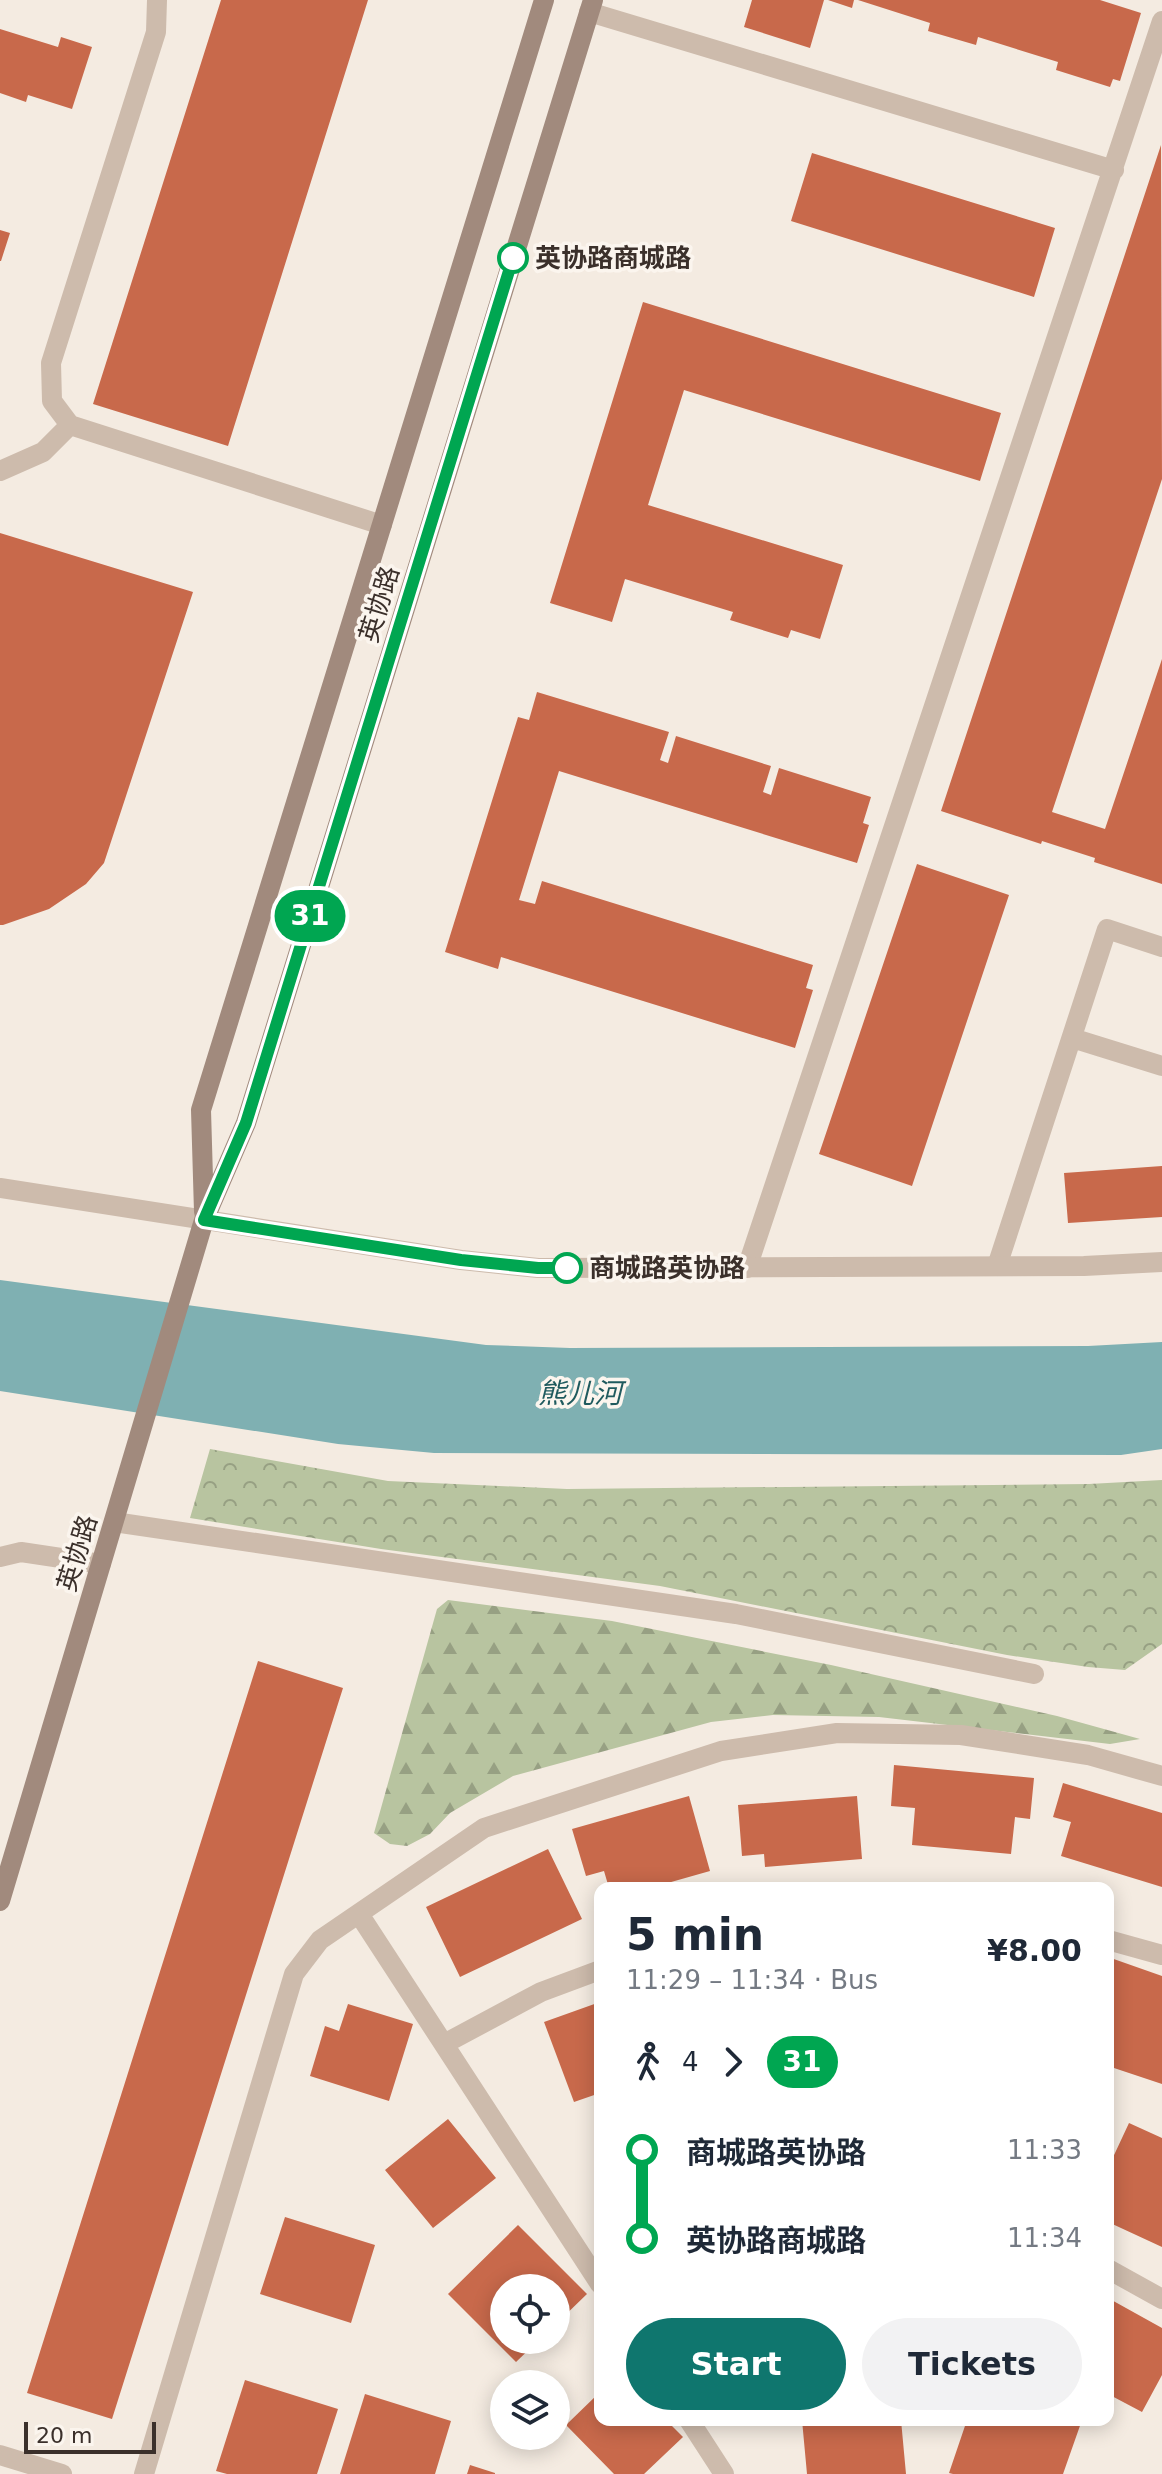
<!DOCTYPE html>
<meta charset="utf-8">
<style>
body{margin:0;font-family:"DejaVu Sans","Noto Sans SC",sans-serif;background:#f2f2f3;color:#1f2937;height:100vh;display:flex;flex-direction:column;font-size:30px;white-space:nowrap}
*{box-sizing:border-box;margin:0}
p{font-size:26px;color:#747a83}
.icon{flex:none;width:44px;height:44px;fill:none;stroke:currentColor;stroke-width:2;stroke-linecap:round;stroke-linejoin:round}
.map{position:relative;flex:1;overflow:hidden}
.sheet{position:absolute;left:594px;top:1882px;width:520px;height:544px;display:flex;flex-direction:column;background:#fff;border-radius:16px;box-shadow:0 4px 20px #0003}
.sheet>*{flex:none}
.badge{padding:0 16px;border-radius:26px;font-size:28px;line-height:52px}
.fabs{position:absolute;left:490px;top:2274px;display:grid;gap:16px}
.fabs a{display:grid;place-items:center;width:80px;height:80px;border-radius:50%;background:#fff;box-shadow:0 4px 20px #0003;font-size:40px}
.scale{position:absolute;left:24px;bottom:20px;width:132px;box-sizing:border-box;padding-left:8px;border:4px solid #3b302b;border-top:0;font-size:22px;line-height:28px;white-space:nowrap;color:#3b302b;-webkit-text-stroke:6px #fbf5ee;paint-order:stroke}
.map>.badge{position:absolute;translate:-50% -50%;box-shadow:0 0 0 4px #fff}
.legs{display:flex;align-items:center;gap:12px;height:88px;padding:0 32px;font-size:26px}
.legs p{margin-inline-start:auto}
.head{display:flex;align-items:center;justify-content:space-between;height:136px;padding:0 32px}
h1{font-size:44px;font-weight:700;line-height:60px}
.action{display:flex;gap:16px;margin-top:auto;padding:16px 32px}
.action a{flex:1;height:92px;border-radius:48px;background:#0f766e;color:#fff;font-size:32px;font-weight:700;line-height:92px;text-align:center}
.action a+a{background:#f2f2f3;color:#1f2937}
ul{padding:0 32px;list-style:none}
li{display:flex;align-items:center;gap:28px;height:88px;font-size:30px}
li i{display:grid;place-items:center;width:12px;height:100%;margin:0 10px;background:currentColor}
li i::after{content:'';width:20px;height:20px;margin:-10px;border:6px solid;border-radius:50%;background:#fff}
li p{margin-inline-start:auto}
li:first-child i{background:linear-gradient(#0000 50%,currentColor 0)}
li:last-child i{background:linear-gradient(currentColor 50%,#0000 0)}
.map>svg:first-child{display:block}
</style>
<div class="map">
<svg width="1162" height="2474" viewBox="0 0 1162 2474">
<defs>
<pattern id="forest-firs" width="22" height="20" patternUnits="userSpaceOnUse" patternTransform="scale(2)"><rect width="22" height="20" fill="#b8c4a0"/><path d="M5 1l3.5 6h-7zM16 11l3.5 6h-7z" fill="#97a083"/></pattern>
<pattern id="park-crowns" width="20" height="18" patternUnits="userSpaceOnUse" patternTransform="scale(2)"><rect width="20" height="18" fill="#b8c4a0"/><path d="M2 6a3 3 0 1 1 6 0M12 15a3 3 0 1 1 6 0" fill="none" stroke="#97a083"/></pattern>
</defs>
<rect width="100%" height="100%" fill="#f4ebe1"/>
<path fill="url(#forest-firs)" d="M 448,1600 L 612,1621 L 831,1665 L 1057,1716 L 1140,1739 L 1110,1744 L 879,1717 L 773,1715 L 711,1722 L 513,1776 L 450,1813 L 430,1834 L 407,1846 L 390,1844 L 374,1833 L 437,1609 Z"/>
<path fill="url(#park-crowns)" d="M 210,1449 L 388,1481 L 567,1489 L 1089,1484 L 1162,1480 L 1162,1644 L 1125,1670 L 1088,1667 L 1007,1655 L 660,1586 L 381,1549 L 190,1518 Z"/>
<path fill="#7fb0b2" d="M 0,1280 L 486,1345 L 570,1348 L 1088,1346 L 1162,1342 L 1162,1449 L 1121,1455 L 434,1453 L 338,1444 L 0,1391 Z"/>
<path fill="#c8694b" d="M 221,0 L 368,0 L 228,446 L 93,404 Z
M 752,0 L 824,0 L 810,48 L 744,27 Z
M 828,0 L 854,0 L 852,8 Z
M 858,0 L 1100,0 L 1141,13 L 1120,81 L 1113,79 L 1110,87 L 1056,70 L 1058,62 L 978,37 L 976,45 L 928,31 L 930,23 Z
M 0,29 L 58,47 L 61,37 L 92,47 L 72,109 L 28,95 L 26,102 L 0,93 Z
M 1161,145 L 1162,479 L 1052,812 L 1105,829 L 1162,659 L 1162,884 L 1094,862 L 1095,858 L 1042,841 L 1041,844 L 941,811 Z
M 812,153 L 1055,228 L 1034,297 L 791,221 Z
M 0,230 L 10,233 L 1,261 L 0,261 Z
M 643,302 L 1001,413 L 980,481 L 684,390 L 648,505 L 843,565 L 820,639 L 791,630 L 788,638 L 730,620 L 733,612 L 625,579 L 612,622 L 550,603 Z
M 0,533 L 193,592 L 104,863 L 86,884 L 49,909 L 3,925 L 0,925 Z
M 537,692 L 669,732 L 660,760 L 668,763 L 676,736 L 771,766 L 763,792 L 771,795 L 779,768 L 871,797 L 863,823 L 869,825 L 857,863 L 559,771 L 519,900 L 535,904 L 542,881 L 813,965 L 806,988 L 813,990 L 795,1048 L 501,957 L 498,969 L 445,952 L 518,717 L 529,720 Z
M 917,864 L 1009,895 L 912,1186 L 819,1154 Z
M 1162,1166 L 1162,1217 L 1068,1223 L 1064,1173 Z
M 258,1661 L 343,1688 L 112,2419 L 27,2393 Z
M 894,1765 L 1034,1778 L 1030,1819 L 1015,1817 L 1011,1854 L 912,1845 L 915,1808 L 891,1806 Z
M 1063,1783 L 1162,1813 L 1162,1887 L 1061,1856 L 1071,1822 L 1053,1817 Z
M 689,1796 L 710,1871 L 650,1888 L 609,1888 L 604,1871 L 586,1876 L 572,1829 Z
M 857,1796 L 862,1859 L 765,1867 L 764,1854 L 742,1856 L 738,1805 Z
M 548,1849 L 582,1919 L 460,1977 L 426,1907 Z
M 1108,1957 L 1162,1976 L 1162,2084 L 1108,2066 Z
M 600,2002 L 600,2093 L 574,2102 L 544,2022 Z
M 348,2004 L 413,2024 L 389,2101 L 310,2076 L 325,2026 L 339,2031 Z
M 448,2119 L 496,2178 L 433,2228 L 385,2170 Z
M 1129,2123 L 1162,2138 L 1162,2247 L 1108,2222 L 1108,2168 Z
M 285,2217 L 375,2245 L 351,2323 L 260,2294 Z
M 518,2225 L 587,2294 L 556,2324 L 556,2288 L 504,2288 L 504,2340 L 539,2340 L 516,2362 L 448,2294 Z
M 1108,2298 L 1162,2328 L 1162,2375 L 1142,2412 L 1108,2394 Z
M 245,2380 L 338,2409 L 317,2474 L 227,2474 L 216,2471 Z
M 600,2392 L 600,2420 L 666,2420 L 683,2437 L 644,2474 L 614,2474 L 566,2425 Z
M 365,2394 L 451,2421 L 435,2474 L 340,2474 Z
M 802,2420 L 901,2420 L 906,2474 L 807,2474 Z
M 967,2420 L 1082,2420 L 1063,2474 L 953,2474 L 949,2473 Z
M 470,2465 L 495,2473 L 495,2474 L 467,2474 Z"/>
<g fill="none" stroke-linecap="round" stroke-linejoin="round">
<path stroke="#cdbbac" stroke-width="20" d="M 157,0 L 156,32 L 51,363 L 52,401 L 70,425 L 382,525
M 589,12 L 1114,170
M 0,471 L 43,452 L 70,425
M 1072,1038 L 1162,1066
M 997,1266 L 1107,929 L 1162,947
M 747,1268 L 1162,21
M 114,1522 L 736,1614 L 1034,1674
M 0,1557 L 21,1552 L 101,1564
M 359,1914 L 600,2284
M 1108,1940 L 1162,1955
M 444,2044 L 541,1992 L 600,1970
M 1108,2269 L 1162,2299
M 689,2420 L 724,2474
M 0,2455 L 62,2474
M 144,2474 L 294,1974 L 320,1940 L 484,1828 L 721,1751 L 837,1733 L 961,1735 L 1088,1755 L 1162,1776"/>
<path stroke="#cdbbac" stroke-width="20" d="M 0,1188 L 461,1260 L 538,1268 L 1084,1266 L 1162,1262"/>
<path stroke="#a18a7d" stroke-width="20" d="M 204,1212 L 201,1110 L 544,0
M 0,1901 L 204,1220 L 246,1123 L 593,0"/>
</g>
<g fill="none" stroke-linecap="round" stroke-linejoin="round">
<defs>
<path id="line-1" d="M 513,258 L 246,1123 L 204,1220 L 461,1260 L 538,1268 L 567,1268"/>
</defs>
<use href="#line-1" stroke="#fff" stroke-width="18"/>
<use href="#line-1" stroke="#00a651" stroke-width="12"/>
</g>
<g fill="#fff" stroke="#00a651" stroke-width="4">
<circle cx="513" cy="258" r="14"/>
<circle cx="567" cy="1268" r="14"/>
</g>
<g text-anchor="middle" stroke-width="7" stroke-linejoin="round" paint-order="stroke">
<g font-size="26" font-weight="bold" fill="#3b302b" stroke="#fbf5ee" text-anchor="start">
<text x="535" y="267">英协路商城路</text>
<text x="589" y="1277">商城路英协路</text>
</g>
<g font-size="26" fill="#3b302b" stroke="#fbf5ee">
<text transform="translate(379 604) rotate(-73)" y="9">英协路</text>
<text transform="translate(77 1553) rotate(-73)" y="9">英协路</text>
</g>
<g font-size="28" font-style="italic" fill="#1f5a5e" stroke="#fbf5ee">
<text x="580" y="1403">熊儿河</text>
</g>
</g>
</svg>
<div class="fabs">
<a><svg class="icon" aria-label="locate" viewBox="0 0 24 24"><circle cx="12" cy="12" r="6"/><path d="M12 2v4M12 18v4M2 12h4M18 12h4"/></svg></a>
<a><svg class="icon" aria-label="layers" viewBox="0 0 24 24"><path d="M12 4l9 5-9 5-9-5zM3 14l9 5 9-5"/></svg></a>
</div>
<div class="scale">20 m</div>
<b class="badge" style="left:310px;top:916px;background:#00a651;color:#fff">31</b>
<section class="sheet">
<div class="head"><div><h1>5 min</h1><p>11:29 – 11:34 · Bus</p></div><b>¥8.00</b></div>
<div class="legs"><svg class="icon" aria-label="walk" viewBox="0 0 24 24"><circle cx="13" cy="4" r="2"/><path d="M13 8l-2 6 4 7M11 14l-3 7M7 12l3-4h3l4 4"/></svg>4<svg class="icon" aria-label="forward" viewBox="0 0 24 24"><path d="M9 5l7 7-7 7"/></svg><b class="badge" style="background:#00a651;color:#fff">31</b></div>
<ul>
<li><i style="color:#00a651"></i><b>商城路英协路</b><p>11:33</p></li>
<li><i style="color:#00a651"></i><b>英协路商城路</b><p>11:34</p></li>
</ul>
<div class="action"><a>Start</a><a>Tickets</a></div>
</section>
</div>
